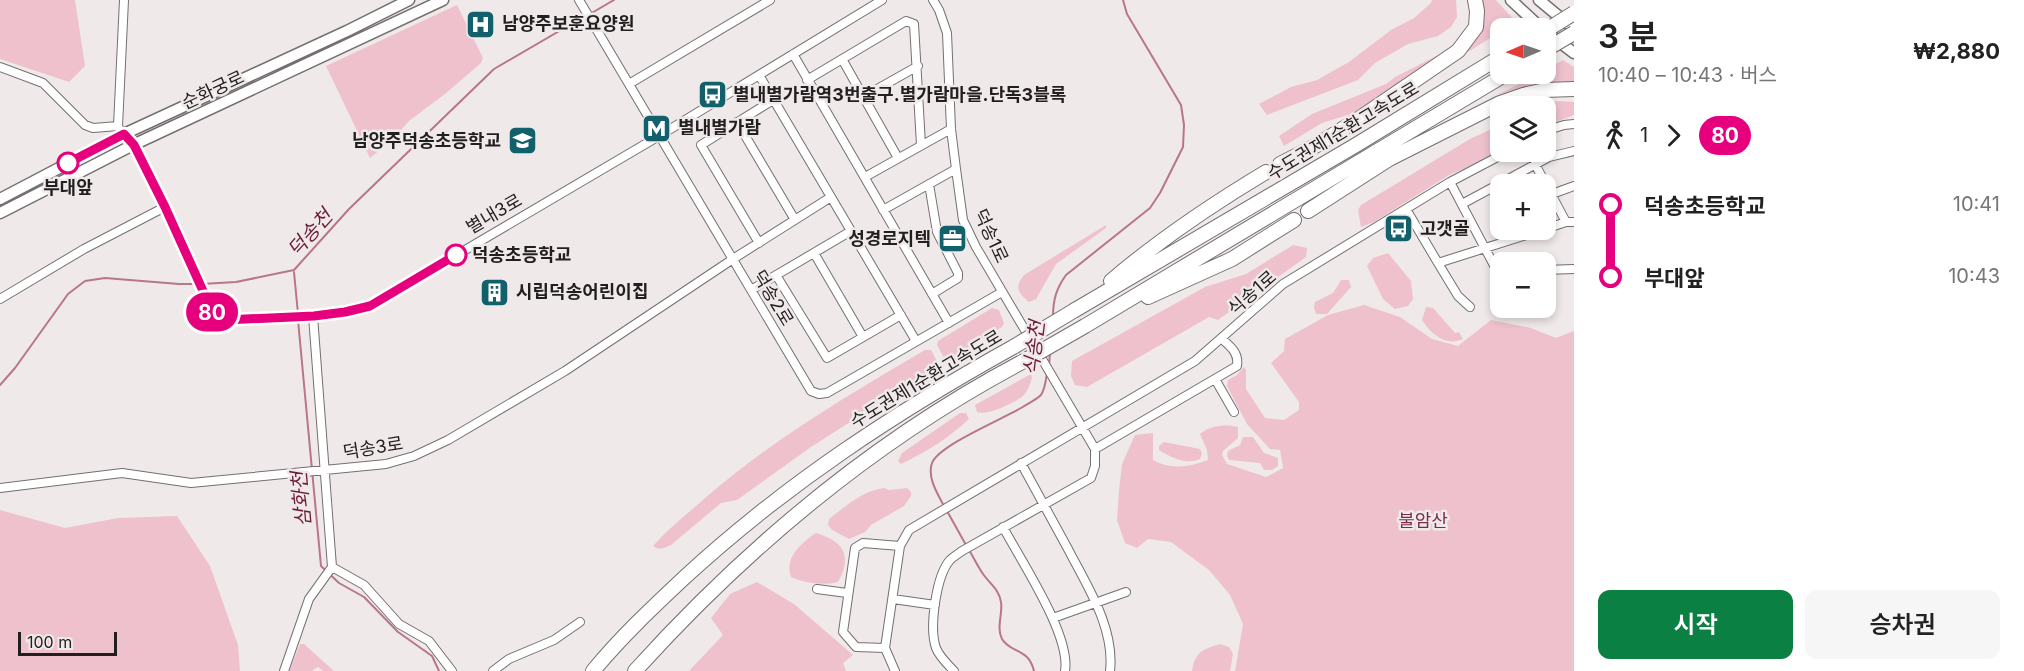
<!DOCTYPE html>
<html lang="ko">
<meta charset="utf-8">
<style>
body{margin:0;font-family:Inter,"Noto Sans KR",sans-serif;background:#f6f6f6;color:#222;height:100vh;display:flex;flex-direction:column;font-size:22px;white-space:nowrap}
*{box-sizing:border-box;margin:0}
p{font-size:20px;color:#767676}
.icon{flex:none;width:33px;height:33px;fill:none;stroke:currentColor;stroke-width:2;stroke-linecap:round;stroke-linejoin:round}
.map{position:relative;flex:1;overflow:hidden}
.drawer{display:flex;flex-direction:column;background:#fff;width:450px}
.drawer>*{flex:none}
.badge{padding:0 12px;border-radius:20px;font-size:21px;line-height:39px}
.needle{width:39px;rotate:268deg}
.tools{position:absolute;left:1490px;top:18px;display:grid;gap:12px}
.tools a{display:grid;place-items:center;width:66px;height:66px;border-radius:12px;background:#fff;box-shadow:0 3px 9px #0003;font-size:30px}
.scale{position:absolute;left:18px;bottom:15px;width:99px;box-sizing:border-box;padding-left:6px;border:3px solid #221f20;border-top:0;font-size:16px;line-height:21px;white-space:nowrap;color:#221f20;-webkit-text-stroke:4px #f0e9ea;paint-order:stroke}
.map>.badge{position:absolute;translate:-50% -50%;box-shadow:0 0 0 3px #fff}
.legs{display:flex;align-items:center;gap:9px;height:66px;padding:0 24px;font-size:20px}
.legs p{margin-inline-start:auto}
.overview{display:flex;align-items:center;justify-content:space-between;height:102px;padding:0 24px}
h1{font-size:33px;font-weight:600;line-height:45px}
.button{display:flex;gap:12px;margin-top:auto;padding:12px 24px}
.button a{flex:1;height:69px;border-radius:12px;background:#0b8043;color:#fff;font-size:24px;font-weight:600;line-height:69px;text-align:center}
.button a+a{background:#f6f6f6;color:#222}
ul{padding:0 24px;list-style:none}
li{display:flex;align-items:center;gap:21px;height:72px;font-size:22px}
li i{display:grid;place-items:center;width:9px;height:100%;margin:0 8px;background:currentColor}
li i::after{content:'';width:15px;height:15px;margin:-8px;border:4px solid;border-radius:50%;background:#fff}
li p{margin-inline-start:auto}
li:first-child i{background:linear-gradient(#0000 50%,currentColor 0)}
li:last-child i{background:linear-gradient(currentColor 50%,#0000 0)}
main{display:flex;flex:1;min-height:0}
.map>svg:first-child{display:block}
</style>
<main>
<div class="map">
<svg width="1574" height="671" viewBox="0 0 1574 671">
<rect width="100%" height="100%" fill="#f0e9ea"/>
<path fill="#eec1cd" d="M 0,0 L 75,0 L 85,66 L 69,82 L 0,59 Z
M 1432,0 L 1456,0 L 1457,17 L 1451,27 L 1438,36 L 1408,44 L 1375,63 L 1358,80 L 1267,115 L 1259,104 L 1291,87 L 1317,80 L 1349,62 L 1391,30 L 1414,18 L 1431,3 Z
M 1480,0 L 1496,0 L 1516,22 L 1506,28 L 1500,28 L 1500,32 L 1455,60 Z
M 457,5 L 483,58 L 481,63 L 445,94 L 409,121 L 393,139 L 370,158 L 326,66 Z
M 1454,47 L 1354,113 L 1322,123 L 1284,146 L 1279,136 L 1312,114 L 1386,84 L 1395,77 Z
M 1563,60 L 1574,67 L 1574,82 L 1540,82 L 1497,95 L 1538,74 L 1545,74 L 1545,70 Z
M 1559,101 L 1574,102 L 1574,115 L 1545,126 L 1545,106 L 1525,106 L 1536,103 Z
M 1500,125 L 1500,151 L 1483,161 L 1449,175 L 1374,222 L 1361,227 L 1358,210 L 1361,205 L 1470,139 Z
M 1106,225 L 1106,228 L 1056,264 L 1036,299 L 1029,302 C 1018,293 1014,287 1024,275 Z
M 1293,245 L 1307,248 L 1306,257 L 1218,320 L 1209,317 L 1087,387 L 1075,385 L 1071,376 L 1072,361 L 1205,287 L 1246,274 Z
M 1388,253 L 1411,281 L 1413,299 L 1408,306 L 1395,309 L 1383,299 L 1367,266 L 1373,258 Z
M 1341,280 L 1349,280 L 1351,287 L 1327,314 L 1316,314 L 1314,308 L 1315,302 L 1333,293 Z
M 1364,305 L 1400,317 L 1432,339 L 1458,346 L 1491,320 L 1531,328 L 1556,338 L 1574,331 L 1574,671 L 1235,671 L 1243,624 L 1230,595 L 1209,570 L 1171,542 L 1148,539 L 1137,548 L 1125,543 L 1117,520 L 1119,491 L 1122,464 L 1135,435 L 1153,433 L 1153,460 C 1171,470 1190,467 1208,460 L 1207,450 L 1200,434 C 1210,425 1227,424 1238,427 L 1238,438 L 1223,451 L 1222,455 L 1227,464 L 1266,477 L 1283,468 L 1280,450 L 1270,449 L 1247,424 L 1227,386 L 1228,380 L 1237,375 L 1244,367 L 1246,370 L 1246,389 L 1265,418 L 1284,420 L 1299,410 L 1299,402 L 1271,363 L 1284,351 L 1285,339 L 1328,315 Z
M 1426,307 L 1433,308 L 1455,333 L 1459,332 L 1463,339 C 1446,347 1431,334 1422,320 Z
M 992,308 L 999,310 L 1004,323 L 1002,327 L 948,360 L 944,358 L 937,345 L 938,341 Z
M 925,350 L 931,350 L 938,363 L 936,367 L 811,447 L 737,500 L 721,503 L 671,545 C 665,548 659,551 653,546 C 668,529 687,514 704,499 C 772,440 848,395 925,350 Z
M 1031,374 L 1032,378 C 1030,384 1028,391 1023,396 C 1014,403 987,416 977,412 L 975,405 Z
M 960,413 L 966,413 L 969,419 C 949,438 926,452 901,464 L 898,461 L 902,453 Z
M 1243,437 L 1253,437 L 1264,453 L 1278,458 L 1278,466 L 1272,470 L 1264,470 L 1260,463 L 1229,460 L 1227,456 L 1228,451 L 1240,445 Z
M 1164,442 L 1200,449 L 1202,453 L 1200,459 C 1186,465 1172,458 1159,450 L 1159,446 Z
M 884,488 L 889,490 L 907,488 L 911,492 L 911,496 L 904,506 L 871,525 L 865,532 L 849,539 L 832,530 L 828,525 L 829,519 C 846,506 862,491 884,488 Z
M 0,510 L 65,528 L 118,518 L 177,516 L 210,566 L 238,645 L 240,671 L 0,671 Z
M 816,533 C 843,541 853,555 838,582 C 823,586 805,583 791,577 C 784,558 801,543 816,533 Z
M 757,582 L 794,604 L 853,655 L 843,663 L 846,671 L 689,671 L 723,635 L 711,618 L 730,594 Z
M 300,644 L 304,644 L 334,671 L 323,671 L 318,667 L 312,671 L 289,671 Z
M 1220,644 L 1229,647 L 1233,654 L 1230,671 L 1192,671 C 1195,652 1203,649 1220,644 Z"/>
<g fill="none" stroke-linecap="round" stroke-linejoin="round">
<path stroke="#b77689" stroke-width="2" d="M 590,14 L 614,0
M 294,272 L 298,314
M 201,284 L 236,282 L 294,270 L 349,209 L 494,69 L 585,16
M 1053,317 C 1053,300 1056,289 1066,275 L 1150,208 L 1160,193 L 1183,147 L 1184,125 L 1181,105 L 1127,14 L 1123,0
M 298,320 L 321,566 L 339,583 L 364,597 L 398,632 L 432,656 L 439,671
M 1049,365 L 1050,353
M 0,385 L 15,368 L 68,294 L 85,281 L 105,278 L 179,284 L 196,284
M 944,506 C 937,493 927,477 932,463 C 939,445 1003,419 1021,408 C 1027,404 1036,400 1041,395 C 1045,389 1046,380 1047,373
M 947,511 L 966,545
M 969,550 C 974,558 978,567 983,574 C 990,584 999,589 1001,602 C 1003,613 996,628 1002,639 C 1011,654 1028,647 1034,671"/>
<defs>
<path id="street" d="M 579,0 L 811,391 L 819,394 L 827,393 L 1002,292
M 933,0 L 939,10 L 947,33 L 951,129 L 956,169 L 963,220 L 976,247 L 1095,449 L 1095,466 L 1091,478 L 962,551 C 958,554 953,557 950,560 C 936,576 929,628 936,648 C 939,656 948,665 954,671
M 793,54 L 949,323
M 842,59 L 898,158
M 0,67 L 43,83 L 85,125 L 93,128 L 118,126
M 759,75 L 916,341
M 807,80 L 906,21 L 914,24 L 921,145
M 629,84 L 770,0
M 863,97 L 918,66
M 737,122 L 795,220
M 119,128 L 118,126 L 124,0
M 1545,131 L 1564,125 L 1574,124
M 133,145 L 165,207 L 206,299 L 217,318 L 224,320 L 313,316 L 345,312 L 370,306 L 659,136 L 882,0
M 1535,164 L 1566,222
M 865,177 L 951,129
M 1450,182 L 1498,273 L 1500,273
M 929,184 L 937,232 L 958,273 L 958,278 L 932,294
M 1552,194 L 1574,186
M 1462,204 L 1549,157 L 1574,151
M 1406,209 L 1438,263 L 1542,230
M 883,210 L 956,169
M 1545,229 L 1566,222 L 1574,222
M 759,243 L 701,145 L 773,100
M 814,253 L 863,337
M 1438,263 L 1458,296 L 1470,307
M 1545,270 L 1574,269
M 776,275 L 827,358 L 901,315
M 751,290 L 851,231
M 0,299 L 84,249 L 165,207
M 1215,379 L 1234,412
M 1095,449 L 1237,366 C 1239,353 1231,347 1222,339
M 1021,463 C 1037,492 1052,520 1068,549 C 1087,586 1115,628 1110,671
M 0,488 L 122,473 L 191,483 L 386,464 L 414,456 L 448,440 L 565,371 L 733,259 L 831,197
M 1003,527 C 1021,561 1071,635 1065,671
M 332,567 L 364,585 L 399,624 L 429,641 L 452,671
M 817,589 L 847,593
M 893,599 L 935,605
M 1053,618 L 1126,592
M 885,648 L 856,647 L 843,632 L 855,548 L 863,543 L 900,546
M 284,671 L 309,599 L 332,567 L 313,316
M 493,671 L 509,659 L 554,640 L 580,622
M 895,671 L 885,648 L 900,546 L 909,530 L 1195,361 L 1283,284 L 1450,182 L 1507,152"/>
<path id="secondary" d="M 1511,0 L 1541,28
M 1539,0 L 1574,29
M 1545,31 L 1574,53
M 0,199 L 124,134 L 347,31 L 409,0
M 0,213 L 133,145 L 443,0"/>
<path id="highway" d="M 1280,164 L 1317,145 L 1357,120 L 1458,51 L 1476,27 L 1477,11 L 1475,0
M 1308,211 L 1389,159 L 1500,103 L 1523,95 L 1545,90 L 1574,89
M 1111,281 C 1159,240 1211,205 1266,172
M 1148,297 L 1232,259 L 1294,220
M 1075,310 L 1356,145 L 1500,57
M 1085,326 L 1506,74
M 593,671 C 621,637 653,607 685,577 C 786,484 896,412 1015,346
M 635,671 C 747,547 876,439 1024,361"/>
</defs>
<use href="#street" stroke="#756f70" stroke-width="10"/>
<use href="#secondary" stroke="#756f70" stroke-width="13"/>
<use href="#highway" stroke="#756f70" stroke-width="16"/>
<use href="#street" stroke="#fff" stroke-width="8"/>
<use href="#secondary" stroke="#fff" stroke-width="10"/>
<use href="#highway" stroke="#fff" stroke-width="14"/>
<defs>
<path id="highway-bridge" d="M 1545,31 L 1574,13
M 1545,50 L 1574,33
M 1015,346 L 1075,310
M 1024,361 L 1085,326"/>
</defs>
<use href="#highway-bridge" stroke="#756f70" stroke-width="16" stroke-linecap="butt"/>
<use href="#highway-bridge" stroke="#fff" stroke-width="14"/>
</g>
<g fill="none" stroke-linecap="round" stroke-linejoin="round">
<defs>
<path id="line-1" d="M 68,163 L 124,134 L 134,145 L 165,207 L 213,313 L 217,318 L 224,320 L 314,316 L 345,312 L 370,306 L 456,255"/>
</defs>
<use href="#line-1" stroke="#fff" stroke-width="14"/>
<use href="#line-1" stroke="#e6007e" stroke-width="9"/>
</g>
<defs>
<symbol id="hospital-square" viewBox="-11 -11 22 22"><rect x="-9" y="-9" width="18" height="18" rx="4" fill="#12606b" stroke="#f0e9ea"/><path d="M-5-5h3v3.5h4V-5h3V5h-3V1.5h-4V5h-3Z" fill="#fff"/></symbol>
<symbol id="bus-square" viewBox="-11 -11 22 22"><rect x="-9" y="-9" width="18" height="18" rx="4" fill="#12606b" stroke="#f0e9ea"/><path d="M-5-6H5V4H4V6H2V4H-2V6H-4V4H-5ZM-3.5-4V0h7V-4ZM-3.5 1.2v1.5H-2V1.2ZM2 1.2v1.5H3.5V1.2Z" fill="#fff"/></symbol>
<symbol id="metro-square" viewBox="-11 -11 22 22"><rect x="-9" y="-9" width="18" height="18" rx="4" fill="#12606b" stroke="#f0e9ea"/><path d="M-5.5 5V-5H-3L0 0L3-5H5.5V5H3V-.5L0 4L-3-.5V5Z" fill="#fff"/></symbol>
<symbol id="school-square" viewBox="-11 -11 22 22"><rect x="-9" y="-9" width="18" height="18" rx="4" fill="#12606b" stroke="#f0e9ea"/><path d="M0-5L7-2L0 1L-7-2ZM-4 1L0 2.5L4 1V4Q0 6-4 4Z" fill="#fff"/></symbol>
<symbol id="office-square" viewBox="-11 -11 22 22"><rect x="-9" y="-9" width="18" height="18" rx="4" fill="#12606b" stroke="#f0e9ea"/><path d="M-6-3h4V-5.5h4V-3h4V5H-6ZM-1-4.5V-3h2v-1.5ZM-6 0V1H6V0Z" fill="#fff"/></symbol>
<symbol id="building-square" viewBox="-11 -11 22 22"><rect x="-9" y="-9" width="18" height="18" rx="4" fill="#12606b" stroke="#f0e9ea"/><path d="M-4-6H4V6H1V3H-1V6H-4ZM-2.5-4.3h1.7v1.8h-1.7ZM.8-4.3h1.7v1.8H.8ZM-2.5-1h1.7V.8h-1.7ZM.8-1h1.7V.8H.8Z" fill="#fff"/></symbol>
</defs>
<g fill-rule="evenodd">
<use href="#hospital-square" x="464" y="8" width="33" height="33"/>
<use href="#bus-square" x="696" y="78" width="33" height="33"/>
<use href="#metro-square" x="640" y="112" width="33" height="33"/>
<use href="#school-square" x="506" y="124" width="33" height="33"/>
<use href="#bus-square" x="1382" y="212" width="33" height="33"/>
<use href="#office-square" x="936" y="222" width="33" height="33"/>
<use href="#building-square" x="478" y="276" width="33" height="33"/>
</g>
<g fill="#fff" stroke="#e6007e" stroke-width="3">
<circle cx="68" cy="163" r="10"/>
<circle cx="456" cy="255" r="10"/>
</g>
<g text-anchor="middle" stroke-width="5" stroke-linejoin="round" paint-order="stroke">
<g font-size="18" font-weight="bold" fill="#221f20" stroke="#f0e9ea" text-anchor="start">
<text x="502" y="30">남양주보훈요양원</text>
<text x="733" y="101">별내별가람역3번출구.별가람마을.단독3블록</text>
<text x="678" y="134">별내별가람</text>
<text x="501" y="147" text-anchor="end">남양주덕송초등학교</text>
<text x="1420" y="235">고갯골</text>
<text x="931" y="245" text-anchor="end">성경로지텍</text>
<text x="516" y="298">시립덕송어린이집</text>
</g>
<g font-size="18" fill="#221f20" stroke="#f0e9ea">
<text transform="translate(213 90) rotate(-25)" y="6">순화궁로</text>
<text transform="translate(1343 131) rotate(-31)" y="6">수도권제1순환고속도로</text>
<text transform="translate(494 214) rotate(-30)" y="6">별내3로</text>
<text transform="translate(991 236) rotate(65)" y="6">덕송1로</text>
<text transform="translate(1252 293) rotate(-41)" y="6">식송1로</text>
<text transform="translate(773 298) rotate(59)" y="6">덕송2로</text>
<text transform="translate(926 379) rotate(-31)" y="6">수도권제1순환고속도로</text>
<text transform="translate(373 448) rotate(-9)" y="6">덕송3로</text>
</g>
<g font-size="18" font-weight="bold" fill="#221f20" stroke="#f0e9ea">
<text x="68" y="194">부대앞</text>
<text x="472" y="261" text-anchor="start">덕송초등학교</text>
</g>
<g font-size="18" fill="#7b2c49" stroke="#f0e9ea">
<text x="1423" y="527">불암산</text>
</g>
<g font-size="20" font-style="italic" fill="#6c1d3c" stroke="#f0e9ea">
<text transform="translate(310 233) rotate(-48)" y="7">덕송천</text>
<text transform="translate(1034 348) rotate(-83)" y="7">식송천</text>
<text transform="translate(301 499) rotate(-95)" y="7">삼화천</text>
</g>
</g>
</svg>
<div class="tools">
<a><svg class="needle" viewBox="-14 -14 28 28"><path d="M0-13l5 13h-10z" fill="#e53935"/><path d="M0 13l5-13h-10z" fill="#767676"/></svg></a>
<a><svg class="icon" aria-label="layers" viewBox="0 0 24 24"><path d="M12 4l9 5-9 5-9-5zM3 14l9 5 9-5"/></svg></a>
<a>+</a>
<a>−</a>
</div>
<div class="scale">100 m</div>
<b class="badge" style="left:212px;top:312px;background:#e6007e;color:#fff">80</b>
</div>
<section class="drawer">
<div class="overview"><div><h1>3 분</h1><p>10:40 – 10:43 · 버스</p></div><b>₩2,880</b></div>
<div class="legs"><svg class="icon" aria-label="walk" viewBox="0 0 24 24"><circle cx="13" cy="4" r="2"/><path d="M13 8l-2 6 4 7M11 14l-3 7M7 12l3-4h3l4 4"/></svg>1<svg class="icon" aria-label="forward" viewBox="0 0 24 24"><path d="M9 5l7 7-7 7"/></svg><b class="badge" style="background:#e6007e;color:#fff">80</b></div>
<ul>
<li><i style="color:#e6007e"></i><b>덕송초등학교</b><p>10:41</p></li>
<li><i style="color:#e6007e"></i><b>부대앞</b><p>10:43</p></li>
</ul>
<div class="button"><a>시작</a><a>승차권</a></div>
</section>
</main>
